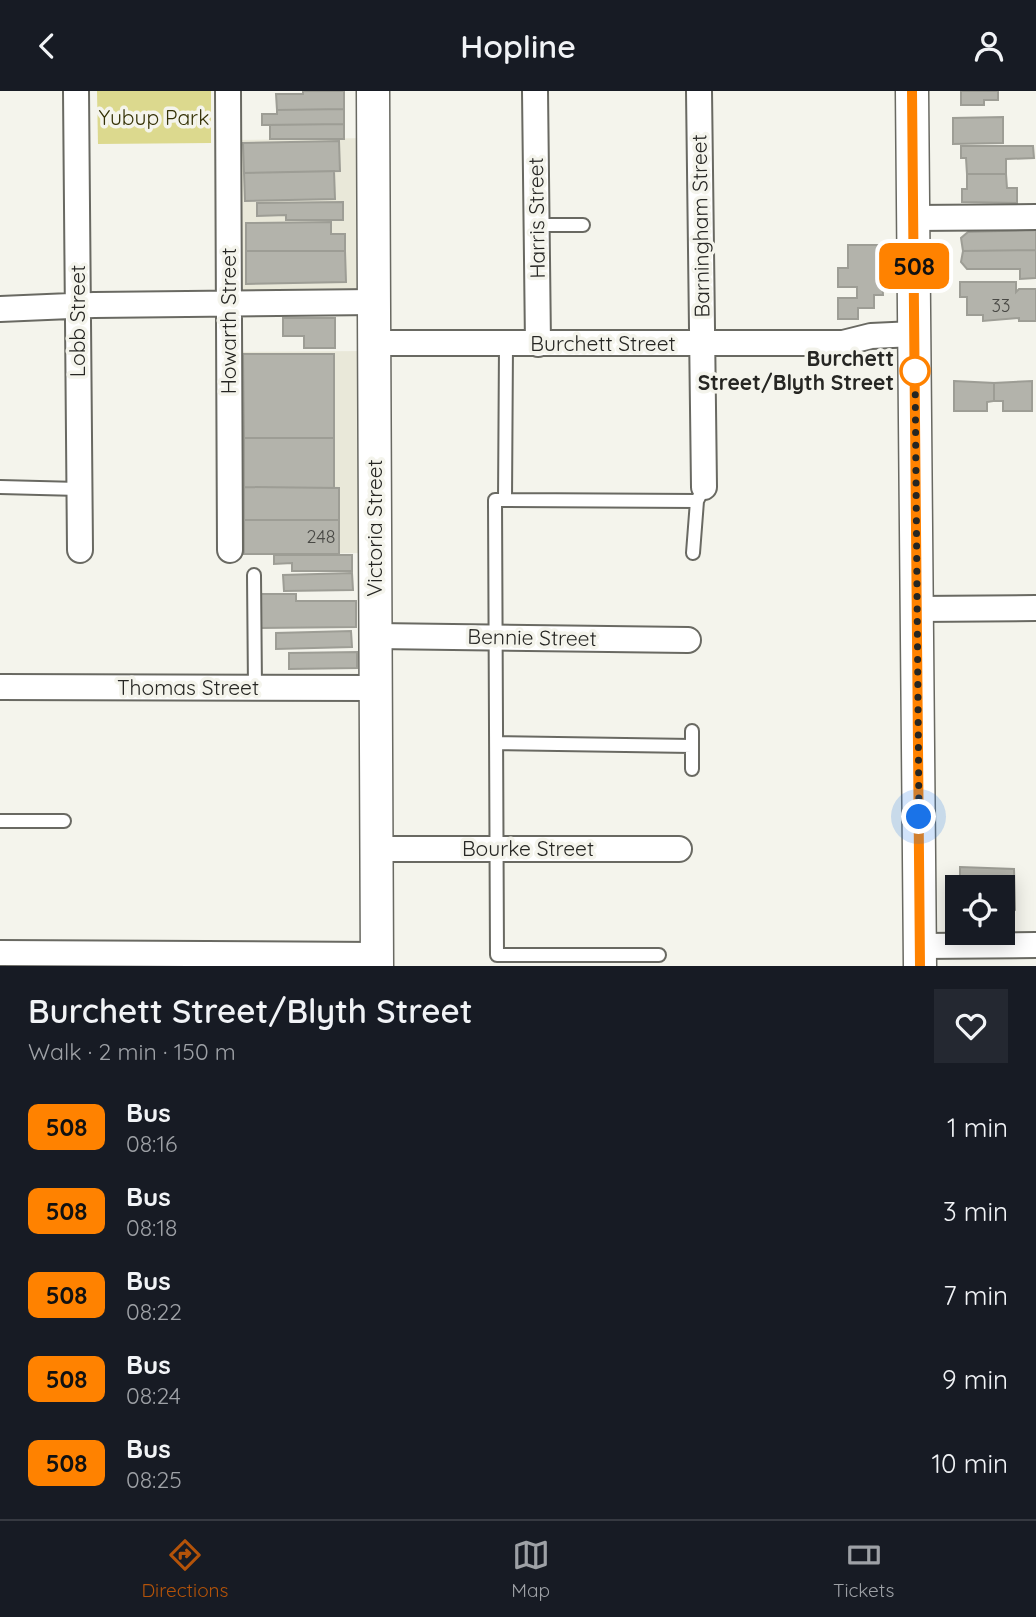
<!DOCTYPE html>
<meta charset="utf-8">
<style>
body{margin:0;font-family:Quicksand,sans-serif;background:#242831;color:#f1f3f6;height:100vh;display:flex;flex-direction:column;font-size:26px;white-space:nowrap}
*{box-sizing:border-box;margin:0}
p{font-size:23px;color:#9ea1a6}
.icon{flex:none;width:38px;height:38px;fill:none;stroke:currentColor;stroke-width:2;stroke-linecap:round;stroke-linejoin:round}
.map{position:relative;height:875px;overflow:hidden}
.details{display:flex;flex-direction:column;background:#171b24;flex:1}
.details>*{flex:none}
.badge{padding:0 14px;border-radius:10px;font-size:24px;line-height:46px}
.tools{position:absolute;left:945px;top:784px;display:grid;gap:14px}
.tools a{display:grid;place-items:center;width:70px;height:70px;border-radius:0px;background:#171b24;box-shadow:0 4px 18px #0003;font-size:35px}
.you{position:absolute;width:35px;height:35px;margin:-18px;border:5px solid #fff;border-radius:50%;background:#1a73e8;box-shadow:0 0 0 10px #1a73e833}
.map>.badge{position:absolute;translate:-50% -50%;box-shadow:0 0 0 4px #fff}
.round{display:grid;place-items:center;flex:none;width:74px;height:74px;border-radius:0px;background:#242831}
.summary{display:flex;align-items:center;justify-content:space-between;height:119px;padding:0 28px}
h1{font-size:33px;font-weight:600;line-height:52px}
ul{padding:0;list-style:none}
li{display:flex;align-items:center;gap:21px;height:84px;padding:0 28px}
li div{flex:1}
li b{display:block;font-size:26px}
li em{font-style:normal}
li .badge{min-width:77px;font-weight:700;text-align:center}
header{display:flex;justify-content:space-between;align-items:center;height:91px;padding:0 28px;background:#171b24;font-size:32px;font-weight:600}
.tab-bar{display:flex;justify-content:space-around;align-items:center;height:98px;border-top:2px solid #363941;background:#171b24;font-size:19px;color:#9ea1a6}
.tab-bar a{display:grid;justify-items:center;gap:4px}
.tab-bar .current{color:#b45309}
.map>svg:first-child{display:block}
</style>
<header><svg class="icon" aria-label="back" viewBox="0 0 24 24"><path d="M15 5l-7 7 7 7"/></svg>Hopline<svg class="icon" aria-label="person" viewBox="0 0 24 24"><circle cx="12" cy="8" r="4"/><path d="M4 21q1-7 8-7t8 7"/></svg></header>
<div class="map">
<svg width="1036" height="875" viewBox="0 0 1036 875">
<rect width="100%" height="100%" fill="#f4f4ec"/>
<path fill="#e9e8d9" d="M 366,47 L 366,204 L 234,206 L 232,49 Z
M 369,260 L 370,462 L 237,463 L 235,261 Z"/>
<path fill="#dcd98e" d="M 97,0 L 211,0 L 211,52 L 98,53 Z"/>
<path fill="#b3b3ab" stroke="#9d9d95" stroke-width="2" d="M 303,0 L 344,0 L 344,18 L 277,19 L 276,3 L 303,3 Z
M 961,0 L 998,0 L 998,9 L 984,9 L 984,14 L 961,14 Z
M 344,18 L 344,33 L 262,34 L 262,23 L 277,23 L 277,19 Z
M 1003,26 L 1003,52 L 953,53 L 953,27 Z
M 344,33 L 344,48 L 270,48 L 270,34 Z
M 339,50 L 340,80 L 244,82 L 243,52 Z
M 961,55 L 1033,55 L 1034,67 L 1006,68 L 1006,83 L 967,83 L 966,67 L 961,67 Z
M 334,80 L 335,108 L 245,110 L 244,82 Z
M 967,83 L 1006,83 L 1007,97 L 1017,97 L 1017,112 L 962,111 L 962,98 L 967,98 Z
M 343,111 L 343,129 L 286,129 L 286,124 L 257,125 L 257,112 Z
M 331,131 L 331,143 L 345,143 L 345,160 L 246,160 L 246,132 Z
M 1036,139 L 1036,159 L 963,160 L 961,147 L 968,141 Z
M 848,154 L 880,154 L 883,204 L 874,204 L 874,217 L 858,217 L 858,228 L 838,228 L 838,207 L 857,207 L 857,196 L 838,196 L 838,177 L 848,177 Z
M 1036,159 L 1036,187 L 1020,188 L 1020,178 L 967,178 L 961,171 L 963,160 Z
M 246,160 L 345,160 L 346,191 L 246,193 Z
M 960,191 L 1016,191 L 1016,201 L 1019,198 L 1036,198 L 1036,230 L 1019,230 L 1019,227 L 983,230 L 983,224 L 967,224 L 967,206 L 960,206 Z
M 283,227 L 335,227 L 335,257 L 304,257 L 304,245 L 283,245 Z
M 243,263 L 334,263 L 334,347 L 244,347 Z
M 954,290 L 994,292 L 994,310 L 987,311 L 987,320 L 954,320 Z
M 1032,290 L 1032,320 L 1003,320 L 1003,310 L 994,310 L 994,292 Z
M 244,347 L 334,347 L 334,397 L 244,396 Z
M 244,396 L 339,397 L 339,429 L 244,429 Z
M 244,429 L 339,429 L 339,463 L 244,463 Z
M 274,464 L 352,464 L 352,480 L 292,480 L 292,472 L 274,473 Z
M 352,482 L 353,499 L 284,500 L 283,484 Z
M 258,503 L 296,503 L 296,510 L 356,510 L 356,536 L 259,537 Z
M 351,540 L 352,556 L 276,558 L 276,542 Z
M 357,561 L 357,577 L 289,578 L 289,562 Z
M 960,776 L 1014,778 L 1015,819 L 1003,821 L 1003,796 L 960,793 Z"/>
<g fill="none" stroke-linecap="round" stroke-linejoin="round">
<defs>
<path id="service" d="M 537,134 L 583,134
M 506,254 L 505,409 L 697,410 L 704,396
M 0,396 L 79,398
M 505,409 L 495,409 L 497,864 L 659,864
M 693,462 L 697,410
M 254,484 L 255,597
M 692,640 L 692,678
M 497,652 L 692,655
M 0,730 L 64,730"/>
<path id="minor" d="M 76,0 L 80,459
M 228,0 L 230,459
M 535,0 L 538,253
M 699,0 L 704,396
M 913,127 L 1036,126
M 0,218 L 94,214 L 374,211
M 374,252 L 843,252 L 871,245 L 914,243
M 917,518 L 1036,517
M 376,545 L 688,549
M 0,596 L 376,597
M 377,758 L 679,758
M 920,855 L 1036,854
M 0,862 L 377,864"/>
<path id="tertiary" d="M 373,0 L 377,875
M 912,0 L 920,875"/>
</defs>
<use href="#service" stroke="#696962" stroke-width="16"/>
<use href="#minor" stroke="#696962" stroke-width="28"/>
<use href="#tertiary" stroke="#696962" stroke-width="35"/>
<use href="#service" stroke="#fff" stroke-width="12"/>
<use href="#minor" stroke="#fff" stroke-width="24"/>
<use href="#tertiary" stroke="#fff" stroke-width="32"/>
</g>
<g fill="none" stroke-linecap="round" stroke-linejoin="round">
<defs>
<path id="line" d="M 912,0 L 920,875"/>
</defs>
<use href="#line" stroke="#fff" stroke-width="16"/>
<use href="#line" stroke="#ff8200" stroke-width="10"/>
<path stroke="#262623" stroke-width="7" stroke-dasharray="0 12.6" d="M 915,280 L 915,273 L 919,726"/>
</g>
<circle fill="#fff" stroke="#ff8200" stroke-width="3.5" cx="915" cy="280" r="14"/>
<g text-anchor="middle" stroke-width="7" stroke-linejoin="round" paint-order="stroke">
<g font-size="18" fill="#494945">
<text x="1001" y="221">33</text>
<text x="321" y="452">248</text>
</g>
<g font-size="21" fill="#343106" stroke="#f4f4ec">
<text x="154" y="34">Yubup Park</text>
</g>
<g font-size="21" fill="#262623" stroke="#f4f4ec">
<text transform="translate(537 127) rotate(-91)" y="7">Harris Street</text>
<text transform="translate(701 135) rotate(-91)" y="7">Barningham Street</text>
<text transform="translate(78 230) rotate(-90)" y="7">Lobb Street</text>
<text transform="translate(229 230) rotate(-90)" y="7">Howarth Street</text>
<text x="603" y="260">Burchett Street</text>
<text transform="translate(375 437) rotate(-90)" y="7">Victoria Street</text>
<text transform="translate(532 547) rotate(1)" y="7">Bennie Street</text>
<text x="188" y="604">Thomas Street</text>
<text x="528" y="765">Bourke Street</text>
</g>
<g font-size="21" font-weight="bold" fill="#262623" stroke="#f4f4ec" text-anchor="end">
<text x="894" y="275">Burchett<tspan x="894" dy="24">Street/Blyth Street</tspan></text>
</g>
</g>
</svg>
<div class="tools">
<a><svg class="icon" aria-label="locate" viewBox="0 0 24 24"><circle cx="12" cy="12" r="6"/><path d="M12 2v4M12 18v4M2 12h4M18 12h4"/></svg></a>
</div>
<div class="you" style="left:919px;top:726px"></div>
<b class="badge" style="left:914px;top:175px;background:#ff8200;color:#111">508</b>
</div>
<section class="details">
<div class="summary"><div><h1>Burchett Street/Blyth Street</h1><p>Walk · 2 min · 150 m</p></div><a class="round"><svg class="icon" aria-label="heart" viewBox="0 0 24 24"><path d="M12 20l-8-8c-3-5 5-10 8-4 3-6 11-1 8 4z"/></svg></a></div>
<ul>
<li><span class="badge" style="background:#ff8200;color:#111">508</span><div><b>Bus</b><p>08:16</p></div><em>1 min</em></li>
<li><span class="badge" style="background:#ff8200;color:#111">508</span><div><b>Bus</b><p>08:18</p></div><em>3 min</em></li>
<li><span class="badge" style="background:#ff8200;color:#111">508</span><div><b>Bus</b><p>08:22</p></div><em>7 min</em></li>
<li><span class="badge" style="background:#ff8200;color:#111">508</span><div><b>Bus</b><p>08:24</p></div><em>9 min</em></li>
<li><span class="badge" style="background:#ff8200;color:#111">508</span><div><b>Bus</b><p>08:25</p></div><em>10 min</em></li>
</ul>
</section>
<nav class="tab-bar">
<a class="current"><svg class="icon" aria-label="directions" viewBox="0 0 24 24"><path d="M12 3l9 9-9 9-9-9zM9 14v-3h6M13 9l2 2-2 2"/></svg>Directions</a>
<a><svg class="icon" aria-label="map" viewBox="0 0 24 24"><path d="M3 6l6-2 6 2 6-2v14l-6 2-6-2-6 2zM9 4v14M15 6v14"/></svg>Map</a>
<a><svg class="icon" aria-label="tickets" viewBox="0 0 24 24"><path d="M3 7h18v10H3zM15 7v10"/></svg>Tickets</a>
</nav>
